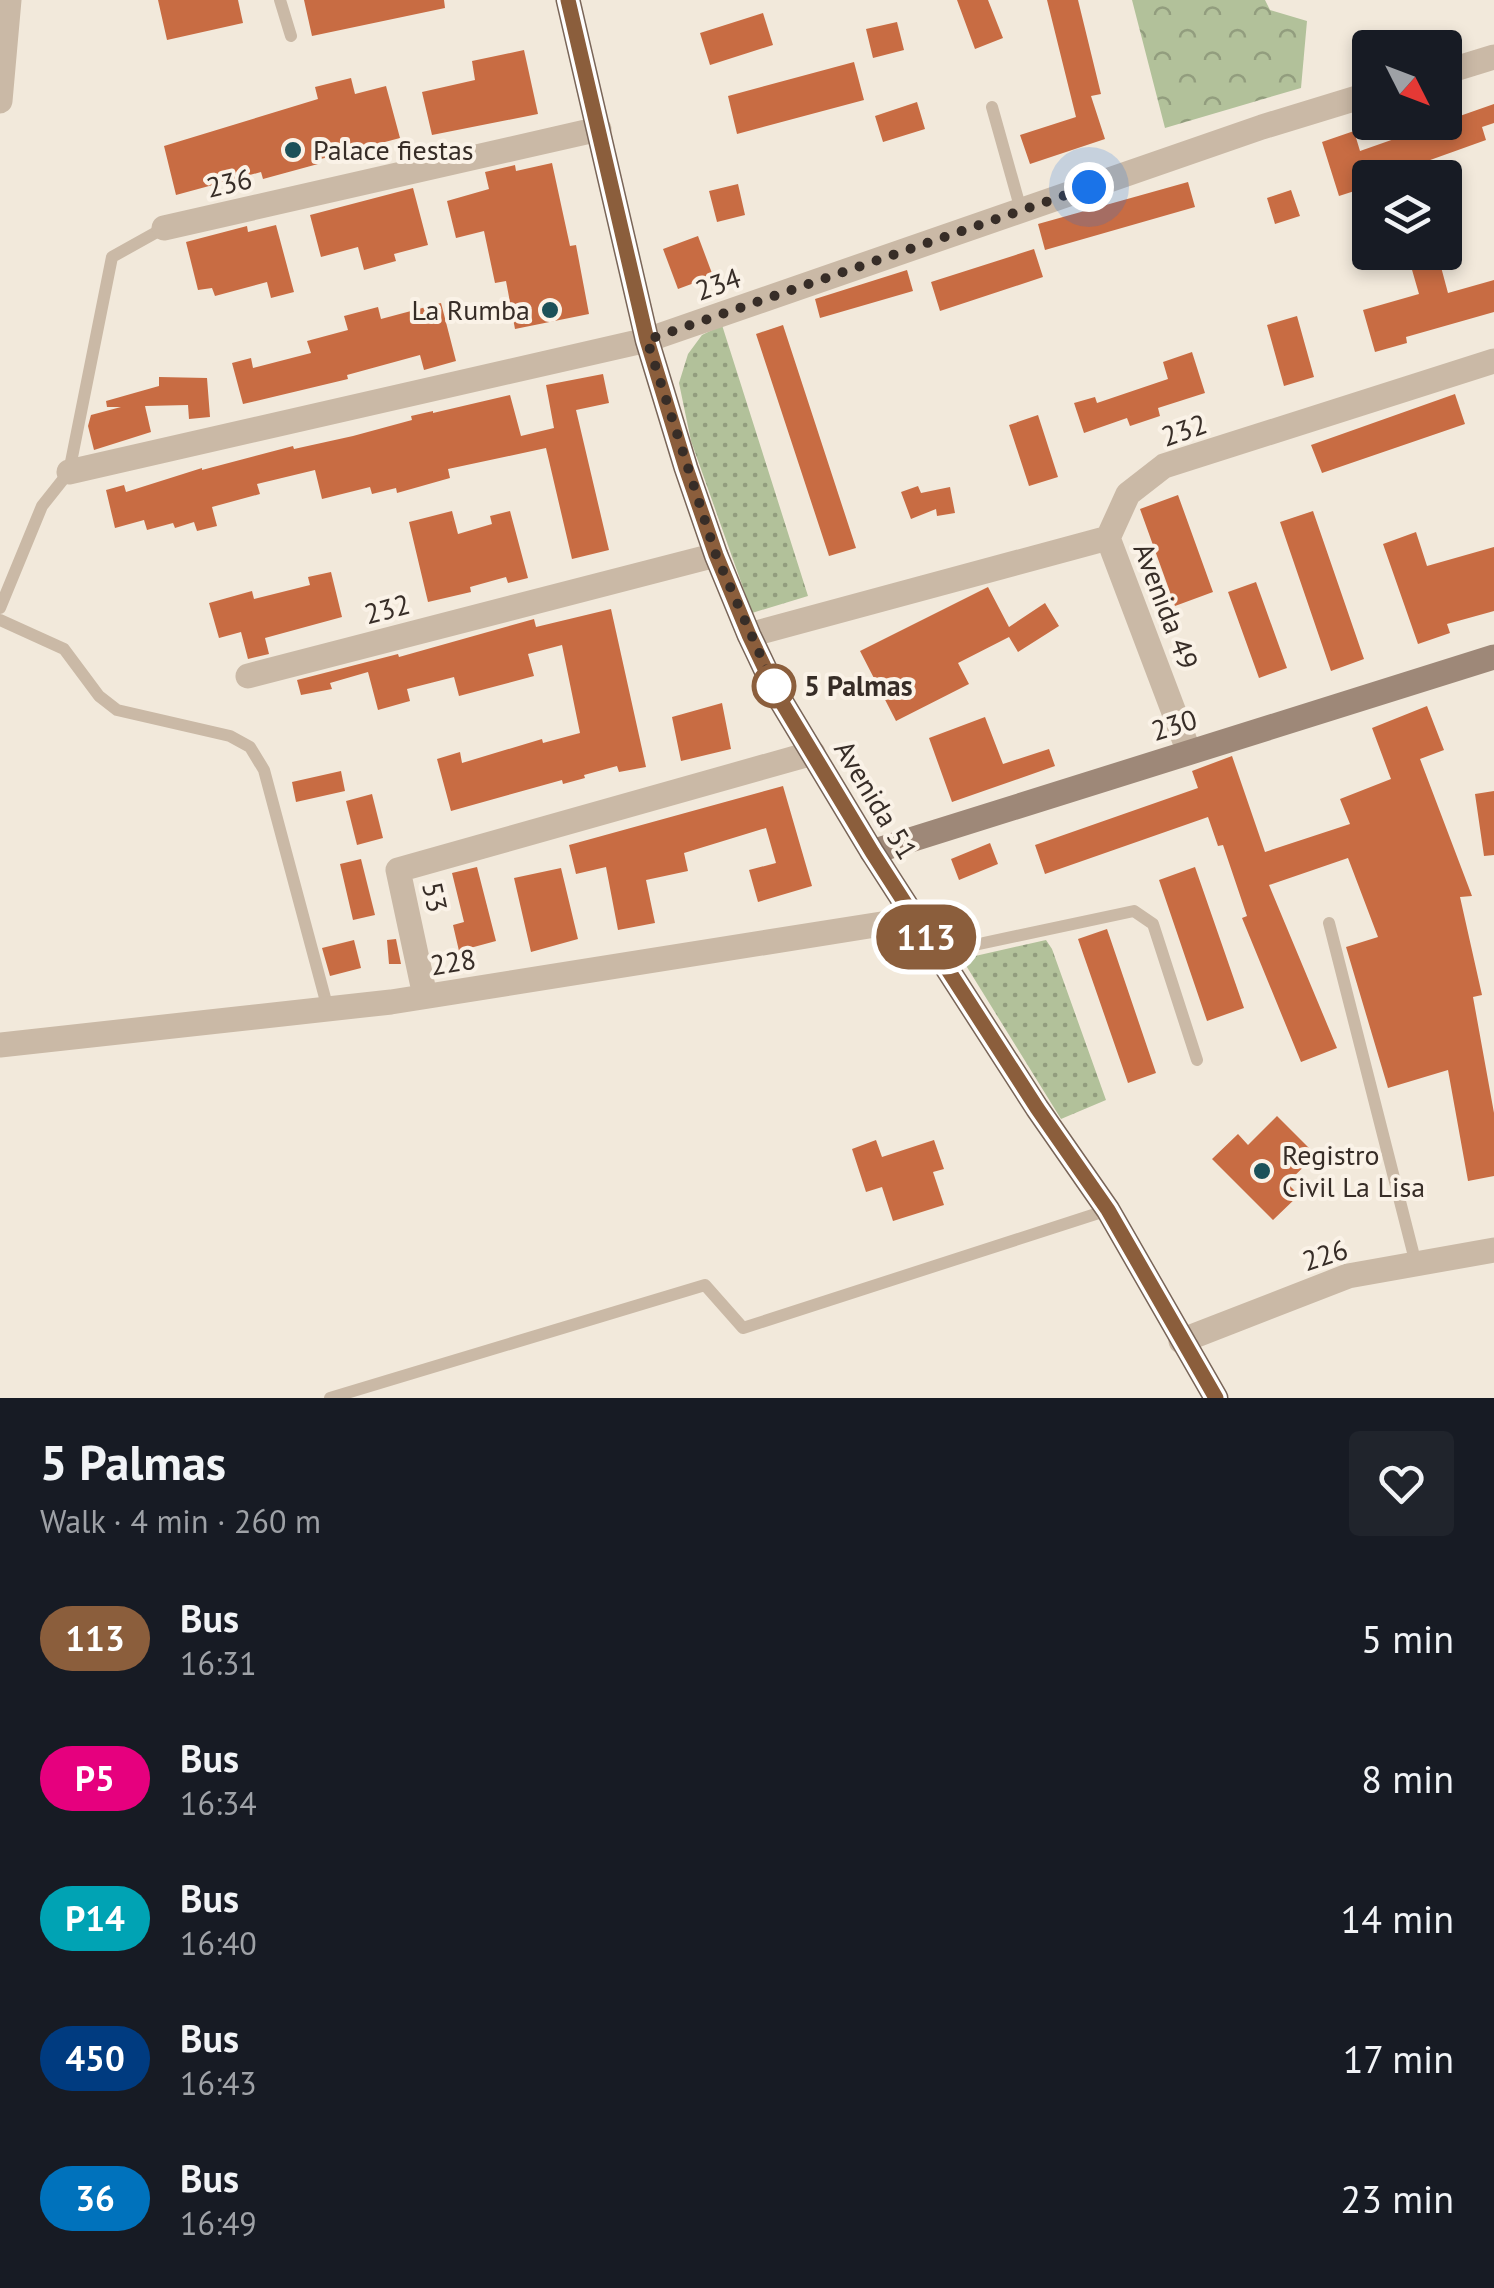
<!DOCTYPE html>
<meta charset="utf-8">
<style>
body{margin:0;font-family:"PT Sans",sans-serif;background:#20242c;color:#f1f3f6;height:100vh;display:flex;flex-direction:column;font-size:38px;white-space:nowrap}
*{box-sizing:border-box;margin:0}
p{font-size:32px;color:#9ea1a6}
.icon{flex:none;width:55px;height:55px;fill:none;stroke:currentColor;stroke-width:2;stroke-linecap:round;stroke-linejoin:round}
.map{position:relative;height:1398px;overflow:hidden}
.side{display:flex;flex-direction:column;background:#171b24;flex:1}
.side>*{flex:none}
.badge{padding:0 20px;border-radius:32px;font-size:35px;line-height:65px}
.needle{width:65px;rotate:132deg}
.tools{position:absolute;left:1352px;top:30px;display:grid;gap:20px}
.tools a{display:grid;place-items:center;width:110px;height:110px;border-radius:10px;background:#171b24;box-shadow:0 5px 15px #0003;font-size:50px}
.you{position:absolute;width:50px;height:50px;margin:-25px;border:8px solid #fff;border-radius:50%;background:#1a73e8;box-shadow:0 0 0 15px #1a73e833}
.map>.badge{position:absolute;translate:-50% -50%;box-shadow:0 0 0 5px #fff}
.round{display:grid;place-items:center;flex:none;width:105px;height:105px;border-radius:10px;background:#20242c}
.head{display:flex;align-items:center;justify-content:space-between;height:170px;padding:0 40px}
h1{font-size:48px;font-weight:800;line-height:75px}
ul{padding:0;list-style:none}
li{display:flex;align-items:center;gap:30px;height:140px;padding:0 40px}
li div{flex:1}
li b{display:block;font-size:38px}
li em{font-style:normal}
li .badge{min-width:110px;font-weight:700;text-align:center}
.map>svg:first-child{display:block}
</style>
<div class="map">
<svg width="1494" height="1398" viewBox="0 0 1494 1398">
<defs>
<pattern id="grass-dots" width="8" height="8" patternUnits="userSpaceOnUse" patternTransform="scale(2.5)"><rect width="8" height="8" fill="#b2c19a"/><path d="M2 2h.1M6 6h.1" fill="none" stroke="#929d7e" stroke-width="1.8" stroke-linecap="round"/></pattern>
<pattern id="forest-crowns" width="20" height="18" patternUnits="userSpaceOnUse" patternTransform="scale(2.5)"><rect width="20" height="18" fill="#b2c19a"/><path d="M2 6a3 3 0 1 1 6 0M12 15a3 3 0 1 1 6 0" fill="none" stroke="#929d7e"/></pattern>
</defs>
<rect width="100%" height="100%" fill="#f2e9db"/>
<path fill="url(#grass-dots)" d="M 722,325 L 808,596 L 752,613 L 691,441 L 679,383 L 688,354 L 702,335 Z
M 1046,940 L 1052,949 L 1106,1100 L 1061,1119 L 962,959 Z"/>
<path fill="url(#forest-crowns)" d="M 1132,0 L 1265,0 L 1270,10 L 1307,21 L 1301,88 L 1165,128 Z"/>
<path fill="#c86c43" d="M 158,0 L 238,0 L 243,23 L 167,40 Z
M 304,0 L 444,0 L 445,8 L 312,36 Z
M 957,0 L 988,0 L 1003,38 L 975,49 Z
M 1047,0 L 1078,0 L 1101,94 L 1091,96 L 1105,139 L 1030,164 L 1020,135 L 1076,117 Z
M 763,13 L 773,45 L 710,65 L 700,33 Z
M 897,22 L 904,50 L 873,58 L 866,29 Z
M 524,50 L 538,114 L 432,135 L 422,92 L 475,80 L 472,61 Z
M 854,62 L 864,100 L 737,134 L 728,96 Z
M 351,78 L 355,94 L 386,86 L 400,138 L 317,160 L 318,164 L 263,179 L 261,172 L 176,195 L 164,146 L 318,99 L 315,87 Z
M 917,102 L 925,129 L 883,142 L 875,116 Z
M 1494,104 L 1494,123 L 1482,127 L 1486,140 L 1380,178 L 1370,178 L 1370,186 L 1339,196 L 1322,142 L 1354,131 L 1360,151 Z
M 552,163 L 570,246 L 576,245 L 589,314 L 515,329 L 506,281 L 495,283 L 484,231 L 456,238 L 447,201 L 489,189 L 485,172 L 515,165 L 516,171 Z
M 1188,182 L 1195,207 L 1045,250 L 1038,224 Z
M 738,184 L 745,215 L 717,222 L 709,191 Z
M 413,188 L 428,245 L 394,254 L 396,261 L 364,270 L 358,247 L 321,257 L 310,215 Z
M 1291,190 L 1300,216 L 1275,224 L 1267,198 Z
M 276,225 L 294,292 L 271,298 L 267,282 L 215,296 L 212,288 L 198,290 L 186,242 L 247,226 L 248,232 Z
M 698,236 L 713,276 L 678,289 L 663,249 Z
M 1034,249 L 1043,277 L 940,311 L 931,282 Z
M 1422,252 L 1437,252 L 1448,293 L 1494,280 L 1494,312 L 1406,337 L 1407,343 L 1375,352 L 1363,310 L 1419,294 L 1408,256 Z
M 907,270 L 913,291 L 820,318 L 815,299 Z
M 441,303 L 456,361 L 424,370 L 420,355 L 347,375 L 348,379 L 243,404 L 232,363 L 251,358 L 253,368 L 311,353 L 307,341 L 348,330 L 344,316 L 378,307 L 381,319 Z
M 1297,316 L 1314,377 L 1284,386 L 1267,325 Z
M 783,325 L 856,548 L 829,556 L 756,334 Z
M 1192,352 L 1205,393 L 1158,408 L 1160,416 L 1130,426 L 1127,418 L 1084,433 L 1074,403 L 1095,397 L 1097,403 L 1168,379 L 1163,362 Z
M 603,374 L 609,403 L 576,410 L 609,550 L 572,559 L 546,448 L 448,469 L 450,478 L 397,493 L 396,488 L 372,494 L 370,487 L 322,499 L 315,470 L 257,484 L 260,494 L 212,507 L 217,526 L 197,531 L 194,522 L 175,528 L 173,523 L 147,530 L 144,520 L 115,528 L 106,490 L 124,485 L 126,492 L 202,468 L 202,470 L 293,446 L 294,449 L 353,436 L 412,420 L 411,416 L 433,411 L 433,413 L 510,395 L 521,436 L 554,428 L 546,385 Z
M 159,377 L 207,378 L 210,417 L 189,419 L 188,405 L 145,406 L 151,432 L 94,450 L 88,426 L 91,415 L 121,407 L 107,407 L 106,401 L 159,386 Z
M 1455,394 L 1465,424 L 1322,473 L 1311,445 Z
M 1038,415 L 1058,477 L 1029,486 L 1009,425 Z
M 918,486 L 921,493 L 950,487 L 955,513 L 937,516 L 936,509 L 911,519 L 901,492 Z
M 1178,495 L 1213,592 L 1175,606 L 1140,509 Z
M 452,511 L 458,534 L 492,524 L 490,516 L 510,511 L 528,578 L 508,583 L 506,577 L 470,587 L 471,592 L 428,602 L 409,522 Z
M 1313,511 L 1364,659 L 1331,671 L 1280,522 Z
M 1416,532 L 1427,566 L 1494,547 L 1494,611 L 1447,624 L 1450,633 L 1418,644 L 1383,544 Z
M 331,572 L 342,617 L 265,638 L 269,654 L 248,659 L 241,632 L 219,638 L 209,603 L 252,591 L 254,599 L 310,585 L 308,577 Z
M 1256,582 L 1287,668 L 1259,678 L 1228,592 Z
M 988,587 L 1009,627 L 1045,603 L 1059,626 L 1018,652 L 1009,637 L 958,663 L 969,684 L 896,721 L 860,651 Z
M 611,609 L 646,767 L 619,772 L 617,766 L 584,775 L 585,778 L 563,784 L 562,780 L 451,811 L 437,759 L 460,752 L 462,763 L 542,739 L 543,743 L 580,733 L 562,645 L 528,654 L 534,676 L 459,696 L 454,677 L 407,689 L 410,701 L 378,710 L 368,672 L 330,683 L 332,689 L 301,695 L 297,680 L 398,654 L 399,657 L 534,619 L 536,627 Z
M 722,703 L 731,749 L 681,761 L 672,717 Z
M 1427,706 L 1444,750 L 1420,759 L 1472,896 L 1460,897 L 1482,995 L 1473,997 L 1494,1113 L 1494,1176 L 1468,1181 L 1448,1070 L 1388,1088 L 1346,947 L 1378,937 L 1348,858 L 1269,885 L 1337,1048 L 1301,1062 L 1242,918 L 1247,916 L 1223,845 L 1218,846 L 1208,817 L 1045,874 L 1035,845 L 1198,788 L 1192,771 L 1232,756 L 1265,852 L 1350,824 L 1340,799 L 1391,779 L 1372,728 Z
M 985,717 L 1003,764 L 1049,749 L 1055,766 L 952,802 L 929,738 Z
M 341,771 L 345,791 L 296,802 L 292,782 Z
M 783,786 L 812,886 L 758,902 L 749,870 L 776,863 L 766,828 L 684,853 L 688,871 L 646,880 L 655,923 L 618,930 L 606,867 L 576,874 L 569,845 Z
M 1494,791 L 1494,855 L 1484,856 L 1475,794 Z
M 372,794 L 383,838 L 357,845 L 346,801 Z
M 990,843 L 998,864 L 959,880 L 951,859 Z
M 361,859 L 375,915 L 353,920 L 340,864 Z
M 477,867 L 496,941 L 459,951 L 453,925 L 464,922 L 452,873 Z
M 1195,867 L 1244,1008 L 1207,1021 L 1159,880 Z
M 561,868 L 578,939 L 531,952 L 514,878 Z
M 1107,929 L 1156,1073 L 1128,1083 L 1078,939 Z
M 396,939 L 401,964 L 389,964 L 387,940 Z
M 354,940 L 361,968 L 330,976 L 322,948 Z
M 1277,1116 L 1316,1155 L 1287,1183 L 1299,1195 L 1273,1220 L 1212,1159 L 1238,1134 L 1248,1145 Z
M 876,1140 L 882,1157 L 934,1140 L 944,1169 L 933,1172 L 944,1205 L 893,1221 L 882,1187 L 866,1192 L 852,1149 Z"/>
<g fill="none" stroke-linecap="round" stroke-linejoin="round">
<path stroke="#cab9a6" stroke-width="12" d="M 280,0 L 291,36
M 992,107 L 1021,210
M 0,608 L 42,506 L 69,472 L 112,257 L 164,228
M 0,620 L 64,649 L 99,696 L 117,710 L 230,736 L 250,747 L 264,770 L 328,1009
M 1329,923 L 1416,1264
M 937,953 L 1134,911 L 1153,924 L 1197,1060
M 330,1398 L 705,1285 L 743,1328 L 1108,1210"/>
<path stroke="#cab9a6" stroke-width="25" d="M 1445,72 L 1494,57
M 0,101 L 9,0
M 164,228 L 599,129
M 69,472 L 647,340 L 1262,127 L 1370,94
M 1108,538 L 1128,494 L 1164,466 L 1494,361
M 1108,538 L 1189,752
M 749,635 L 1108,538
M 248,676 L 716,555
M 425,996 L 398,870 L 813,753
M 0,1045 L 391,1002 L 913,919
M 1181,1341 L 1348,1276 L 1494,1250"/>
<path stroke="#9e8878" stroke-width="25" d="M 872,852 L 1494,657"/>
<path stroke="#796558" stroke-width="25" d="M 568,0 L 647,340 L 686,468 L 716,555 L 749,635 L 778,696 L 872,852 L 1037,1108 L 1108,1210 L 1216,1398"/>
</g>
<g fill="none" stroke-linecap="round" stroke-linejoin="round">
<defs>
<path id="line" d="M 568,0 L 647,340 L 686,468 L 716,555 L 749,635 L 778,696 L 872,852 L 1037,1108 L 1108,1210 L 1216,1398"/>
</defs>
<use href="#line" stroke="#fff" stroke-width="22"/>
<use href="#line" stroke="#8b5e3c" stroke-width="15"/>
<path stroke="#372d27" stroke-width="10" stroke-dasharray="0 18" d="M 774,686 L 716,555 L 647,340 L 1089,187"/>
</g>
<g fill="#1c5159" stroke="#faf2e7" stroke-width="4">
<circle cx="293" cy="150" r="10"/>
<circle cx="550" cy="310" r="10"/>
<circle cx="1262" cy="1171" r="10"/>
</g>
<circle fill="#fff" stroke="#8b5e3c" stroke-width="5" cx="774" cy="686" r="20"/>
<g text-anchor="middle" stroke-width="8" stroke-linejoin="round" paint-order="stroke">
<g font-size="28" fill="#372d27" stroke="#faf2e7" text-anchor="start">
<text x="313" y="160">Palace fiestas</text>
<text x="530" y="320" text-anchor="end">La Rumba</text>
<text x="1282" y="1165">Registro<tspan x="1282" dy="32">Civil La Lisa</tspan></text>
</g>
<g font-size="28" fill="#372d27" stroke="#faf2e7">
<text transform="translate(229 183) rotate(-13)" y="10">236</text>
<text transform="translate(718 284) rotate(-19)" y="10">234</text>
<text transform="translate(1184 430) rotate(-19)" y="10">232</text>
<text transform="translate(1166 606) rotate(69)" y="10">Avenida 49</text>
<text transform="translate(387 609) rotate(-15)" y="10">232</text>
<text transform="translate(1174 725) rotate(-17)" y="10">230</text>
<text transform="translate(876 800) rotate(59)" y="10">Avenida 51</text>
<text transform="translate(435 897) rotate(78)" y="10">53</text>
<text transform="translate(453 962) rotate(-9)" y="10">228</text>
<text transform="translate(1325 1255) rotate(-18)" y="10">226</text>
</g>
<g font-size="28" font-weight="bold" fill="#372d27" stroke="#faf2e7" text-anchor="start">
<text x="804" y="696">5 Palmas</text>
</g>
</g>
</svg>
<div class="tools">
<a><svg class="needle" viewBox="-14 -14 28 28"><path d="M0-13l5 13h-10z" fill="#e53935"/><path d="M0 13l5-13h-10z" fill="#9ea1a6"/></svg></a>
<a><svg class="icon" aria-label="layers" viewBox="0 0 24 24"><path d="M12 4l9 5-9 5-9-5zM3 14l9 5 9-5"/></svg></a>
</div>
<div class="you" style="left:1089px;top:187px"></div>
<b class="badge" style="left:926px;top:937px;background:#8b5e3c;color:#fff">113</b>
</div>
<section class="side">
<div class="head"><div><h1>5 Palmas</h1><p>Walk · 4 min · 260 m</p></div><a class="round"><svg class="icon" aria-label="heart" viewBox="0 0 24 24"><path d="M12 20l-8-8c-3-5 5-10 8-4 3-6 11-1 8 4z"/></svg></a></div>
<ul>
<li><span class="badge" style="background:#8b5e3c;color:#fff">113</span><div><b>Bus</b><p>16:31</p></div><em>5 min</em></li>
<li><span class="badge" style="background:#e6007e;color:#fff">P5</span><div><b>Bus</b><p>16:34</p></div><em>8 min</em></li>
<li><span class="badge" style="background:#00a3b4;color:#fff">P14</span><div><b>Bus</b><p>16:40</p></div><em>14 min</em></li>
<li><span class="badge" style="background:#003b80;color:#fff">450</span><div><b>Bus</b><p>16:43</p></div><em>17 min</em></li>
<li><span class="badge" style="background:#0072bc;color:#fff">36</span><div><b>Bus</b><p>16:49</p></div><em>23 min</em></li>
</ul>
</section>
